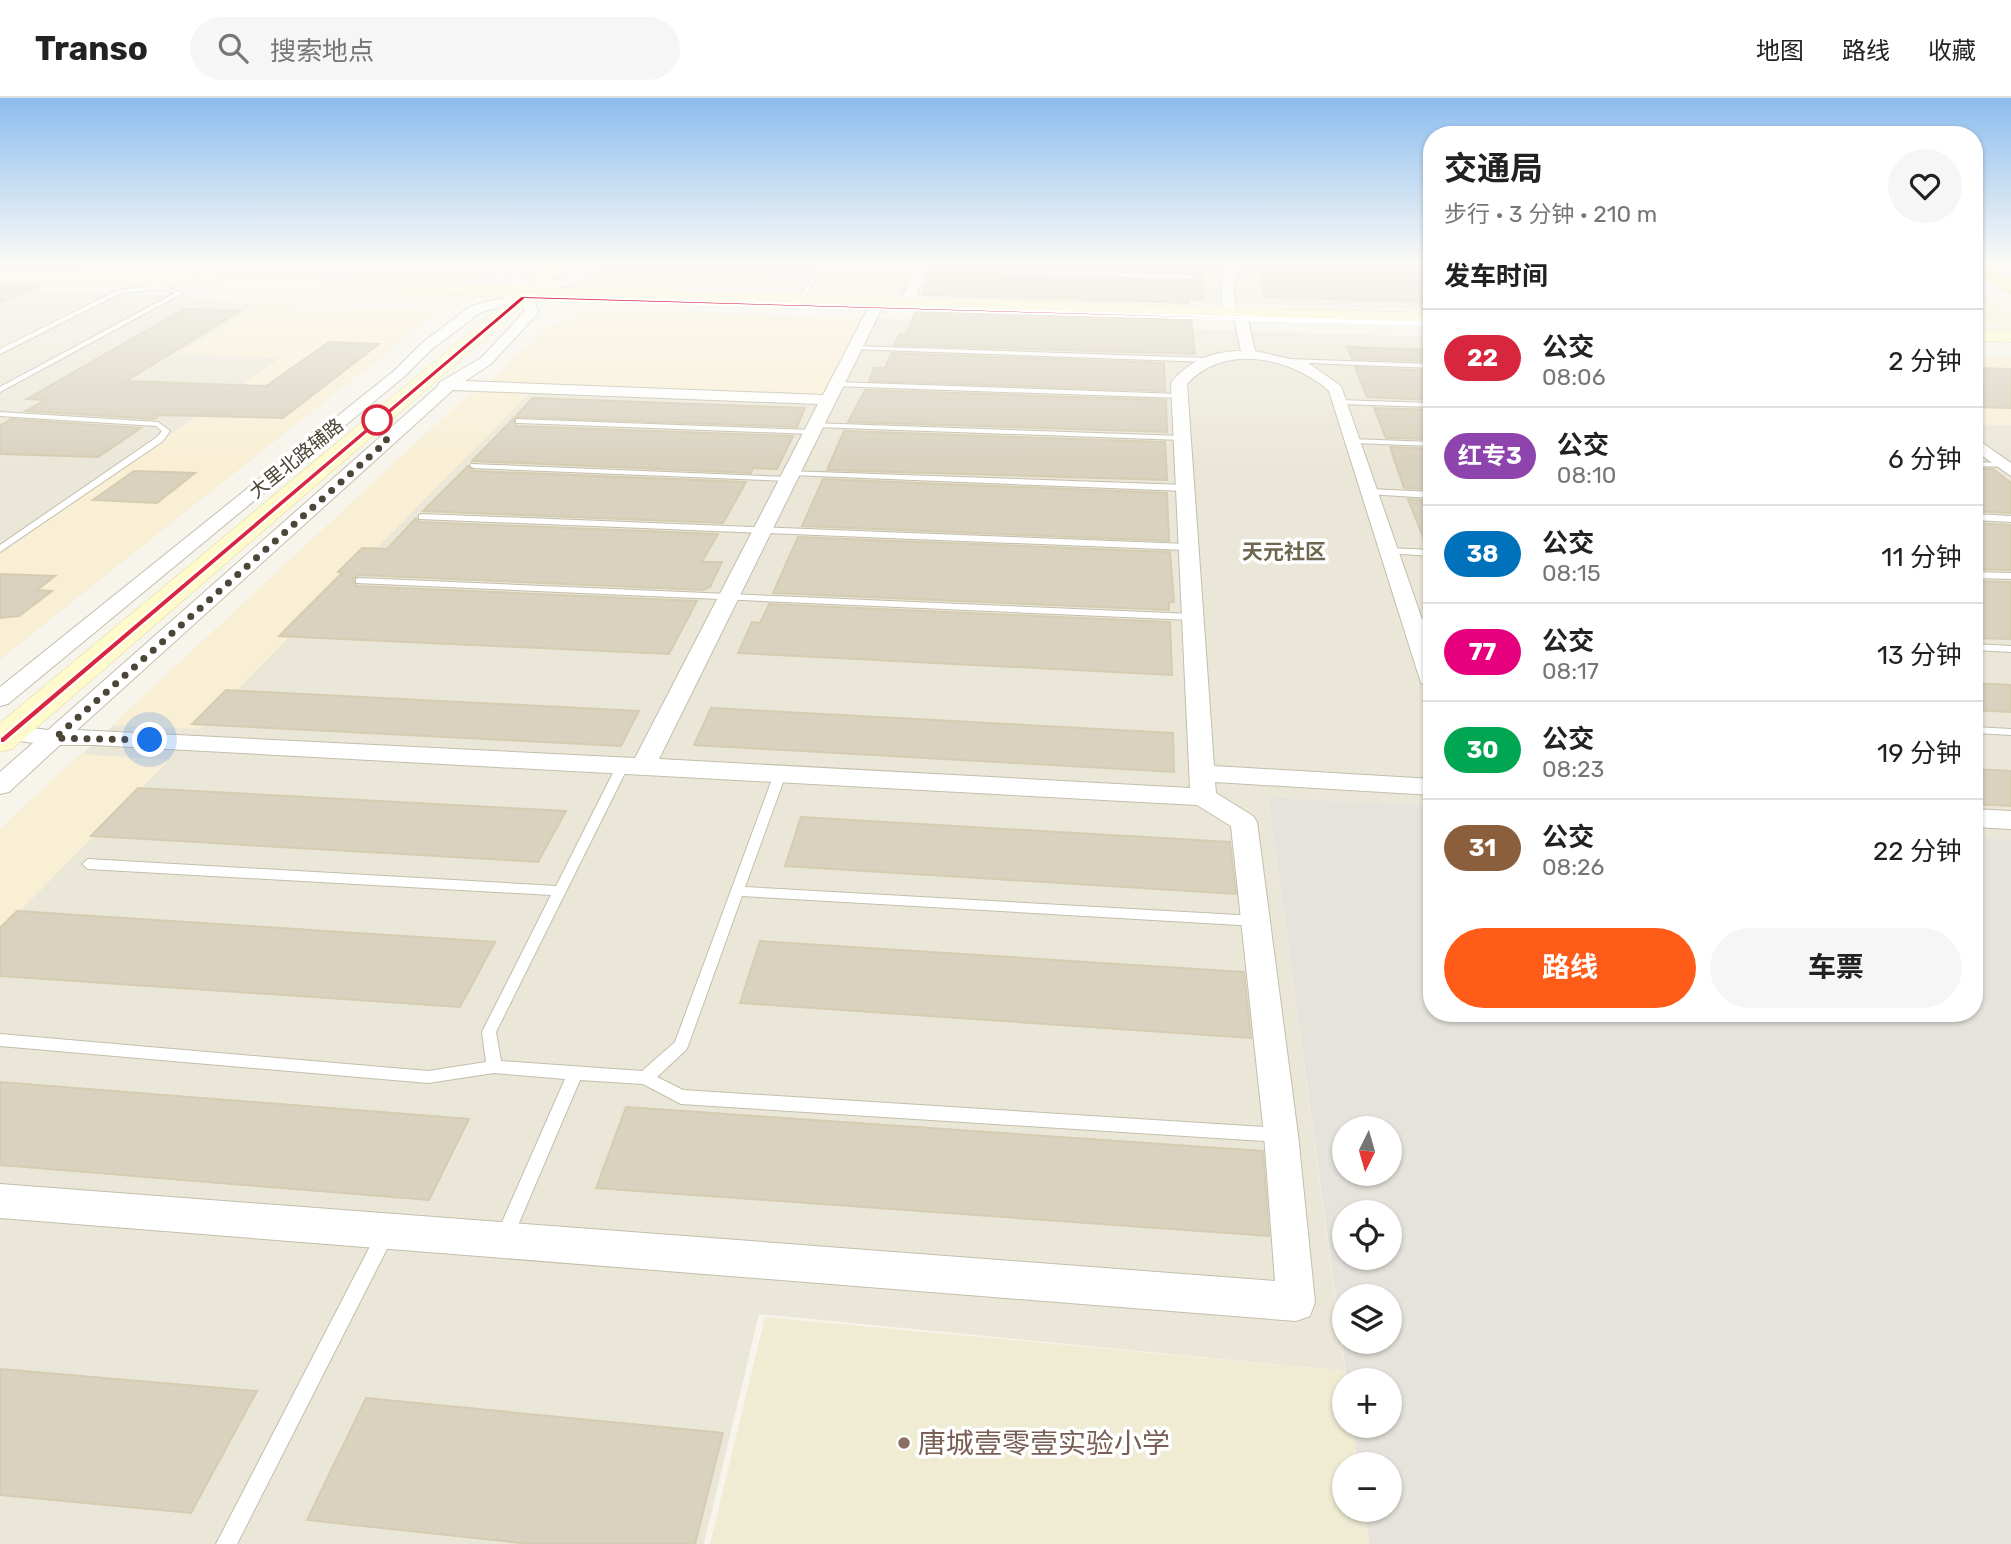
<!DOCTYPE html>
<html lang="zh">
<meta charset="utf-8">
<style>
body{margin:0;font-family:Rubik,"Noto Sans SC",sans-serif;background:#f6f6f6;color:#222;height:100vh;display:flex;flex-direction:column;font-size:26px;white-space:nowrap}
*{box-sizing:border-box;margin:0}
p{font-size:23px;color:#767676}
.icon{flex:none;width:38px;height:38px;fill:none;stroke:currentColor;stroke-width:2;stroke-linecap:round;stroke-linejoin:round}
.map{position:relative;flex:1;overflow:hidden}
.drawer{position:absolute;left:1423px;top:28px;width:560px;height:896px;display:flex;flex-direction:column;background:#fff;border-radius:28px;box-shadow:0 2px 5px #0004}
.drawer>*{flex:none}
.badge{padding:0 14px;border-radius:23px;font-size:24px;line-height:46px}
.needle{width:46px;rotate:185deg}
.buttons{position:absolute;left:1332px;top:1018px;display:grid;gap:14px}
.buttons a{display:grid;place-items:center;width:70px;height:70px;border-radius:50%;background:#fff;box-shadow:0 2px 5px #0004;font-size:35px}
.you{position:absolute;width:35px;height:35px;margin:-18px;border:5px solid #fff;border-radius:50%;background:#1a73e8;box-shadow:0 0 0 10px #1a73e833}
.map>.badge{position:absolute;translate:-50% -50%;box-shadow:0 0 0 4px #fff}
h2{padding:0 21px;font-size:26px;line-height:63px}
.round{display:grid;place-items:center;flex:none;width:74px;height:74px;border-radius:37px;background:#f6f6f6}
.head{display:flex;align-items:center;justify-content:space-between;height:119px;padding:0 21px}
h1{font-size:33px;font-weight:700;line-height:52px}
.cta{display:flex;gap:14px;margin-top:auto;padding:14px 21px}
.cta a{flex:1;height:80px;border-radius:42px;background:#ff5b19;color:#fff;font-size:28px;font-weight:700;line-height:80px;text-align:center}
.cta a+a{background:#f6f6f6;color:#222}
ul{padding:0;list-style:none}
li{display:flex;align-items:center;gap:21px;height:98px;padding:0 21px;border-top:2px solid #e0e0e0}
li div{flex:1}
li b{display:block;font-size:26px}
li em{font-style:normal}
li .badge{min-width:77px;font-weight:700;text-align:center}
header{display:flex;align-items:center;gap:42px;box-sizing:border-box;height:98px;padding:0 35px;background:#fff;border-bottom:2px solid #e0e0e0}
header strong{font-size:33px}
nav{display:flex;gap:38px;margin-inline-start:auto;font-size:24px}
.search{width:490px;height:63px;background:#f6f6f6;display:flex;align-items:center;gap:18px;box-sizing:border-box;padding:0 24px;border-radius:38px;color:#767676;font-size:26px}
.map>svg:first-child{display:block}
</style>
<header>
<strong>Transo</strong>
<div class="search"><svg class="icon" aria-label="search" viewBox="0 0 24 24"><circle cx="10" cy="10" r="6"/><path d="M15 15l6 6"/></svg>搜索地点</div>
<nav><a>地图</a><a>路线</a><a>收藏</a></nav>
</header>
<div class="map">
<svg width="2011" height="1446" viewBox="0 0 2011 1446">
<rect width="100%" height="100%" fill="#f6f4eb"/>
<path fill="#ebe7d8" d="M 608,162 L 830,162 L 810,194 L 580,187 Z
M 912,162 L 1431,162 L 1431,211 L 896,197 Z
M 0,192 L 169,197 L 257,207 L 418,211 L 433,217 L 0,561 Z
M 861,220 L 1431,239 L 1431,708 L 1268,699 L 1345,1273 L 759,1216 L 704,1446 L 0,1446 L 0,731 L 485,287 L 823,298 Z
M 1974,326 L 2011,327 L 2011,741 L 1974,739 Z"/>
<path fill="#f9efd5" d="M 110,162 L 523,162 L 507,174 L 462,183 L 90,171 Z
M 830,162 L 912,162 L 896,197 L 810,194 Z
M 1974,194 L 2011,217 L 2011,228 L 1974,227 Z
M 257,207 L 418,211 L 433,217 L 0,561 L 0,456 L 280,260 L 178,256 Z
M 613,213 L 861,220 L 823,298 L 534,290 L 199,631 L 112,627 L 477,288 L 485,287 L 546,229 L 586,215 Z
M 1974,257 L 2011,258 L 2011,327 L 1974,326 Z
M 80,656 L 169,662 L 0,833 L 0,731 Z"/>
<path fill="#e6e3dc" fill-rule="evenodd" d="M 1268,699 L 1431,708 L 1432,915 L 1974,915 L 1974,739 L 2011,741 L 2011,1446 L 1369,1446 L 1365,1412 L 1390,1412 L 1390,1367 L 1358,1367 L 1353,1328 L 1390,1328 L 1390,1283 L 1347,1283 ZM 1344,1031 L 1390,1031 L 1390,1076 L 1344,1076 ZM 1344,1115 L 1390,1115 L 1390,1160 L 1344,1160 ZM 1344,1199 L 1390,1199 L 1390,1244 L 1344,1244 Z"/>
<path fill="#f0ecd4" d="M 765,1219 L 1345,1273 L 1344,1328 L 1353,1328 L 1358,1367 L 1344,1367 L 1344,1412 L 1365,1412 L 1369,1446 L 710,1446 Z"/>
<path fill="#d9d2bf" stroke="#d5ccb1" stroke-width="2" d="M 0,162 L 95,162 L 72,172 L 0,170 Z
M 937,162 L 1200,169 L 1204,201 L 1189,201 L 1189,205 L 922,197 L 931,175 L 1192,184 L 1197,180 L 1192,174 L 935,167 Z
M 1258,166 L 1432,171 L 1432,204 L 1265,199 Z
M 0,186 L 40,187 L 0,205 Z
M 184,211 L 240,213 L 126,283 L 266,288 L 329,244 L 379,246 L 283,320 L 160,317 L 154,321 L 26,313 L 46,302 L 27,301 Z
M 915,214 L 1191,222 L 1195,256 L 895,247 L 899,236 L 906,237 Z
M 1347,249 L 1432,252 L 1432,263 L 1352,261 Z
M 892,255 L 1164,265 L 1165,293 L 869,283 L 874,270 L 885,270 Z
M 1355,269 L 1432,273 L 1432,302 L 1367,299 Z
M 1974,270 L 2011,271 L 2011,310 L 1974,309 Z
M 865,292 L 1166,302 L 1167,334 L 848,324 Z
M 533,300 L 805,310 L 797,329 L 515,319 Z
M 1374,310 L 1432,312 L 1432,341 L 1386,340 Z
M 514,320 L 516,328 L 793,338 L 777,371 L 753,370 L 751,375 L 472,363 Z
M 11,321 L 141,330 L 98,359 L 0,356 L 0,328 Z
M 844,333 L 1165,344 L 1167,382 L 827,372 Z
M 1390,349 L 1432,351 L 1432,391 L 1404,390 Z
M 468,368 L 474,373 L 746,384 L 723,425 L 423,413 Z
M 1974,371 L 1993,371 L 2011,385 L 2011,415 L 1974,413 Z
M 134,373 L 195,375 L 157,405 L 93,402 Z
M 823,381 L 1167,395 L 1169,443 L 802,428 Z
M 1408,401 L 1432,403 L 1432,449 L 1427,449 Z
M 416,420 L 419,424 L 718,436 L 702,464 L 722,464 L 710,489 L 703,492 L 359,477 L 353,481 L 356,488 L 697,503 L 669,556 L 279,538 L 342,475 L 338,474 L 362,450 L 387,451 Z
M 1974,425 L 2011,427 L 2011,472 L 1974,471 Z
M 798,439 L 1170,454 L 1174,504 L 1169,504 L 1169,512 L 773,495 Z
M 0,476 L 55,478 L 37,492 L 52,493 L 19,518 L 0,520 Z
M 1974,483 L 2011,484 L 2011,541 L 1974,540 Z
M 769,506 L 1170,524 L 1172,577 L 738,555 L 752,524 L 760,525 Z
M 1974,585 L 2011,587 L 2011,614 L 1974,612 Z
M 226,592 L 639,613 L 621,648 L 192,626 Z
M 711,610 L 1173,635 L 1174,674 L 694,647 Z
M 1974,671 L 2011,673 L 2011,708 L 1974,706 Z
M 138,690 L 566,713 L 538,764 L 91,738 Z
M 801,719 L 1230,744 L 1236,796 L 785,768 Z
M 17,813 L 495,844 L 460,909 L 0,878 L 0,830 Z
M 760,843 L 1244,874 L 1251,940 L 740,905 Z
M 0,984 L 469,1021 L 429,1102 L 0,1067 Z
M 626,1009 L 1263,1053 L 1269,1138 L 596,1090 Z
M 0,1271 L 257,1293 L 191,1415 L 0,1397 Z
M 366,1300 L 723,1335 L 695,1446 L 530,1446 L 307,1422 Z"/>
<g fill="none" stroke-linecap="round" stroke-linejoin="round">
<defs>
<path id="service" d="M 806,162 L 829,162 L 800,205 L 797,203 L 822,164 Z
M 921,169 L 1192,177 L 1195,179 L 1192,181 L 919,172 Z
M 161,187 L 183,195 L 0,294 L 0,289 L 175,195 L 161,191 L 121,195 L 2,255 L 0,256 L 0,251 L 118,192 Z
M 854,248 L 1207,260 L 1210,262 L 1207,264 L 852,251 L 852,249 Z
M 1288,261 L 1432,266 L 1432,270 L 1286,264 L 1285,263 Z
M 836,284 L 1180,296 L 1184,298 L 1180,300 L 833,288 L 832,286 Z
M 1338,302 L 1432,305 L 1432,309 L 1341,306 L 1338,306 Z
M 0,314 L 158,324 L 170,333 L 163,343 L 0,454 L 0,447 L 157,339 L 162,333 L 156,328 L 0,318 Z
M 516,321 L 812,332 L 816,334 L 812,336 L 519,325 L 516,325 Z
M 812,325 L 1182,338 L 1186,340 L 1182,342 L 815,329 L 811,327 Z
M 1350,341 L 1432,344 L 1432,348 L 1353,345 L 1350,345 Z
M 1974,364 L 2011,365 L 2011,369 L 1974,368 Z
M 471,366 L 788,379 L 792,381 L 788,383 L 474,370 L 470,368 Z
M 788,373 L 1185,387 L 1189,390 L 1185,393 L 791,377 L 787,375 Z
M 1370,391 L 1432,394 L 1432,400 L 1367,396 L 1367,392 Z
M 422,416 L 1187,446 L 1192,449 L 1187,452 L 419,421 L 419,417 Z
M 1974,416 L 2011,418 L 2011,424 L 1974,422 Z
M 1389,450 L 1432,452 L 1432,458 L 1386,455 L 1384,453 Z
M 1974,474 L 2011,475 L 2011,481 L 1974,480 Z
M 359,480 L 1192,516 L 1197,519 L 1192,522 L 356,485 L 356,481 Z
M 1411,520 L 1432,521 L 1432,527 L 1407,525 L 1407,521 Z
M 1974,546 L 2011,548 L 2011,554 L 1974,552 Z
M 1974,629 L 2011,631 L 2011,637 L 1974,635 Z
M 623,663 L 629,667 L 496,934 L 501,963 L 642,973 L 675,944 L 774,676 L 780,672 L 786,676 L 745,789 L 1256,818 L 1261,819 L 1263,823 L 1261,827 L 1256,828 L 742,798 L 688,948 L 686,952 L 657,979 L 683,992 L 1280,1030 L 1286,1032 L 1288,1037 L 1286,1042 L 1280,1044 L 681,1006 L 643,986 L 580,982 L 510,1146 L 504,1148 L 498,1146 L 495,1140 L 565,981 L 494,975 L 428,985 L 0,948 L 0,936 L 428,973 L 486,964 L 482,934 L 551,797 L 88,771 L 82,766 L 88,761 L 556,788 L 617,667 Z
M 386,1127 L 392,1129 L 395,1135 L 392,1141 L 237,1446 L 216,1446 L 380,1129 Z"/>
<path id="minor" d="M 534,162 L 549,162 L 521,180 L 532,190 L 569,178 L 583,162 L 595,162 L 577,184 L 530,199 L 539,213 L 537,216 L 491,266 L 465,283 L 823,297 L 868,210 L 875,206 L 882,210 L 659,661 L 1190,690 L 1171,285 C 1188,263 1213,253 1241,253 L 1234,221 L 1241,217 L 1248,221 L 1255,253 L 1308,265 L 1341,288 L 1432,550 L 1432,592 L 1421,585 L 1329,293 C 1291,259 1224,245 1187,286 L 1214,668 L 1432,681 L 1432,697 L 1215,684 L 1216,695 L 1253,718 L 1257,724 L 1298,1037 L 1315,1204 L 1310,1218 L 1296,1223 L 0,1120 L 0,1086 L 1275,1183 L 1264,1037 L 1231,728 L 1197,707 L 94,647 L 60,647 L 9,694 L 0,696 L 0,674 L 33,645 L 1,640 L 1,630 L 9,627 L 48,632 L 438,288 L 440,284 L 481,260 L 525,213 L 520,204 L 481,214 L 432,251 L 405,278 L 8,606 L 0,608 L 0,589 L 395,272 L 422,245 L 471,208 L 523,195 L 507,180 ZM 453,292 L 818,306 L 635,660 L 77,632 Z
M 919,162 L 931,162 L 913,206 L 901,209 L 899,206 Z
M 1228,162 L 1240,162 L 1233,189 L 1237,215 L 1230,219 L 1223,215 L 1221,189 Z
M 1974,339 L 2011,365 L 2011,378 L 1974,352 Z
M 1974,711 L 2011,713 L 2011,731 L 1974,729 Z"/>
<path id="secondary" d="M 556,162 L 574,162 L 545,189 L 1432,215 L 1432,227 L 533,199 L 12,651 L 0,654 L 0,625 L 512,199 L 0,183 L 0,173 L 524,188 Z
M 1974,231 L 2011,232 L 2011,244 L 1974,243 Z"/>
<path id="primary" d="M 1974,162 L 2011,180 L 2011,194 L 1974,174 Z"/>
</defs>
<use href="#service" stroke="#c3beac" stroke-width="2"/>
<use href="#minor" stroke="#c3beac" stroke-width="2"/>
<use href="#secondary" stroke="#dad197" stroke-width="1"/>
<use href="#primary" stroke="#eed661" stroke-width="2"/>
<use href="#service" fill="#fff" fill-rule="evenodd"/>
<use href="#minor" fill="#fff" fill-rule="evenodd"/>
<use href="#secondary" fill="#fffacc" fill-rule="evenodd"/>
<use href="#primary" fill="#fff09b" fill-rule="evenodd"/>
</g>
<linearGradient id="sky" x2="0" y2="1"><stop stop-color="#8cbcee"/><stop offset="0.45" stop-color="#fbfaf6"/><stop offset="1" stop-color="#fbfaf6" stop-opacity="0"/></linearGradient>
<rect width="2011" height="364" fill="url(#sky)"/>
<path fill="#d7263d" stroke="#fff" stroke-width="2" d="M 521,198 L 1432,225 L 1435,227 L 525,201 L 4,645 L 0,645 L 0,640 Z"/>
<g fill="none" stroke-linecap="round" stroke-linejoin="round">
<path stroke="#4b4637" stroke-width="7" stroke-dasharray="0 12.6" d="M 150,642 L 55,640 L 387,343 L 377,322"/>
</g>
<circle fill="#fff" stroke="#d7263d" stroke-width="3.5" cx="377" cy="322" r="14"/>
<circle fill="#8d6e63" stroke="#fff" stroke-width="2.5" cx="904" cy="1345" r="7"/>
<g text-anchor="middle" stroke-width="7" stroke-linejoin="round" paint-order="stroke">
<g font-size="19" fill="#4b4637" stroke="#fff">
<text transform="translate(296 360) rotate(-39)" y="7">大里北路辅路</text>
</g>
<g font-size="21" font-weight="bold" fill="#6f664e" stroke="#fff">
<text x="1284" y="461">天元社区</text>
</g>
<g font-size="28" fill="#785e54" stroke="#fff" text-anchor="start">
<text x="918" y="1355">唐城壹零壹实验小学</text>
</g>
</g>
</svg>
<div class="buttons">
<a><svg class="needle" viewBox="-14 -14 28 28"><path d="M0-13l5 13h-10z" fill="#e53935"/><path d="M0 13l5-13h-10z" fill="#767676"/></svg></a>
<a><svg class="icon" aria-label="locate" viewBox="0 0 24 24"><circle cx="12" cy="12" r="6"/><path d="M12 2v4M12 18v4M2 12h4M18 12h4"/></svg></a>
<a><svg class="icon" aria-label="layers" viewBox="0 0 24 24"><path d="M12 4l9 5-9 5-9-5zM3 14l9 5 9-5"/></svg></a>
<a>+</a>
<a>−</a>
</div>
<div class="you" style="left:150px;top:642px"></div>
<section class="drawer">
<div class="head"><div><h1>交通局</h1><p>步行 · 3 分钟 · 210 m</p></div><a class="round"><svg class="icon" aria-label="heart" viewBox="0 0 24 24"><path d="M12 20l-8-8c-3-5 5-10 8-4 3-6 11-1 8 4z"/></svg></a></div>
<h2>发车时间</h2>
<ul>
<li><span class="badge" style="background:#d7263d;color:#fff">22</span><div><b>公交</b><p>08:06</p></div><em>2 分钟</em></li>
<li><span class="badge" style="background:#8e44ad;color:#fff">红专3</span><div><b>公交</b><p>08:10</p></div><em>6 分钟</em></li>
<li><span class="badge" style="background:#0072bc;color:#fff">38</span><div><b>公交</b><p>08:15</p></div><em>11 分钟</em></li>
<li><span class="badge" style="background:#e6007e;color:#fff">77</span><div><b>公交</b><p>08:17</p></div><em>13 分钟</em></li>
<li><span class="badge" style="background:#00a651;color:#fff">30</span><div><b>公交</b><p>08:23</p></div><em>19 分钟</em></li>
<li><span class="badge" style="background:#8b5e3c;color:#fff">31</span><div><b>公交</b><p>08:26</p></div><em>22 分钟</em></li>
</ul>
<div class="cta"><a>路线</a><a>车票</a></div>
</section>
</div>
